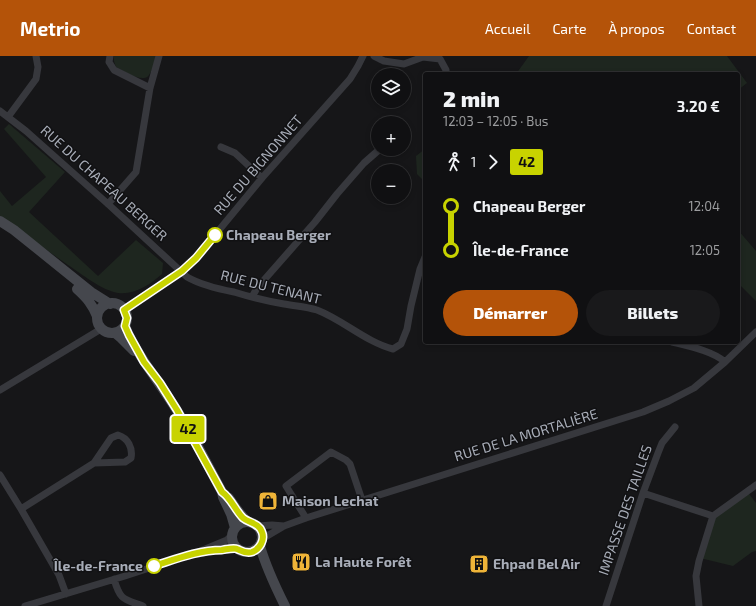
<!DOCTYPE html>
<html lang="fr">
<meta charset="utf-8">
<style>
body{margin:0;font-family:"Exo 2",sans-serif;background:#19191b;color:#f1f3f6;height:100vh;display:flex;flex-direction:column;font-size:15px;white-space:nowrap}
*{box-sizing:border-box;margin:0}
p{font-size:13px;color:#9c9d9f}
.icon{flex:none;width:22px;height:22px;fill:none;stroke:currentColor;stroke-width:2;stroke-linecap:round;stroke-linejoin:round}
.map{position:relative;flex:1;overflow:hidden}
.details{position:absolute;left:423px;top:16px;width:317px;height:272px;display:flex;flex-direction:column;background:#101012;border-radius:4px;box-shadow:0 2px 6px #0003,0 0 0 1px #303032}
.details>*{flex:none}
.badge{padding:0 8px;border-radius:3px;font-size:14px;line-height:26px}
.controls{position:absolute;left:371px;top:12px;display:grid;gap:8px}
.controls a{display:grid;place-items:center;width:40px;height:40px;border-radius:50%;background:#101012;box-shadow:0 2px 6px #0003,0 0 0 1px #303032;font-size:20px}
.map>.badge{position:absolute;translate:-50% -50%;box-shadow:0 0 0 2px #fff}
.legs{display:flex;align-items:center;gap:6px;height:44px;padding:0 20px;font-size:13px}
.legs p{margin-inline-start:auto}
.overview{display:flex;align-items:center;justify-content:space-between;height:68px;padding:0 20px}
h1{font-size:22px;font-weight:800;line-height:30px}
.cta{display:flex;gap:8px;margin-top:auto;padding:8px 20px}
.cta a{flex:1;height:46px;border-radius:24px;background:#b45309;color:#fff;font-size:16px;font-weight:800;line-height:46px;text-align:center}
.cta a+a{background:#19191b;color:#f1f3f6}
ul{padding:0 20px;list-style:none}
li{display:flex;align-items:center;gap:14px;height:44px;font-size:15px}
li i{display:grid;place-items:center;width:6px;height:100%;margin:0 5px;background:currentColor}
li i::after{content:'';width:10px;height:10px;margin:-5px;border:3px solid;border-radius:50%;background:#101012}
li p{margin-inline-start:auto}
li:first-child i{background:linear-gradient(#0000 50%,currentColor 0)}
li:last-child i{background:linear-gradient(currentColor 50%,#0000 0)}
header{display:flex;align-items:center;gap:24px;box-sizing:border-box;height:56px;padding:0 20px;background:#b45309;color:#fff}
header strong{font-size:19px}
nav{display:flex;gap:22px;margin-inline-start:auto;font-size:14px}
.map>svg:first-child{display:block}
</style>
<header>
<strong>Metrio</strong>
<nav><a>Accueil</a><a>Carte</a><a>À propos</a><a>Contact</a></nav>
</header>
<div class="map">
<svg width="756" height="550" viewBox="0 0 756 550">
<rect width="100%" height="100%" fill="#161618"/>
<path fill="#1e261f" d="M 114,0 L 156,0 C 154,6 153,14 149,19 C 143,28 124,15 116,11 L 114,5 Z
M 529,0 L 727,0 L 747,27 L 738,34 L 738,18 L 516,18 Z
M 9,68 L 65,116 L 29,156 L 98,220 L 136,184 L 163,207 L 162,218 C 150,228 136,239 118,237 C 101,234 82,218 68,209 C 45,193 22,176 0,160 L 0,135 L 12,150 L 46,121 L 4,73 Z
M 425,93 L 425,126 L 417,118 L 416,100 Z
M 738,174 L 756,195 L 756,245 L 738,227 Z
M 747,435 L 756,447 L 756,495 L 752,496 L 733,510 L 700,502 L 713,460 Z"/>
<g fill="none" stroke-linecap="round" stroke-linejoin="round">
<path stroke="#37383d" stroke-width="7" d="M 110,0 L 109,6 L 114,14 L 150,32
M 374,0 L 384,5 L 404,8 L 423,1 L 440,3 L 446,14 L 446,18
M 0,55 L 26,75 L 108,148 L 187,221 C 201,229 218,233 234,236 C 250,241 267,245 284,248 C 295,250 307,251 317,254 C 343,264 366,286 393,293 L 401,288 L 407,273 L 411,250 L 420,213 L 425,201
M 8,61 L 36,23 L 38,11 L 36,0
M 221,91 L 235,97 L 262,122
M 108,148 L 136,116 L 150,32 L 159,0
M 252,241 L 257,232 L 315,166 L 337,138 L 364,107 L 380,93
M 124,254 L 182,215 L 196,202 L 262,122 L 350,23 L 358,10 L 363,0
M 672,286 C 688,290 713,295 725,306
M 0,334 L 101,273
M 0,419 L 21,453 L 59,519 L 66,538
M 643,437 L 713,460
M 21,453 L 94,407 L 111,382 L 118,379 C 128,382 133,392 131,402 L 125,406 L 94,407
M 306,462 L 286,430 L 331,396 L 346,404 L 350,408 L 362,444
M 258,470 L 272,469 L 284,470
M 262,483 L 284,470 L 306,462 L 643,356 L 669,345 L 694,332 L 725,306 L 756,276
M 206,495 L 236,492
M 114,523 C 120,544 123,543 143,550
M 25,550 L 125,520 L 198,496 L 227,484 L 231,480
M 606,550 L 643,437 L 658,397 L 662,387 L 675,371
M 699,550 L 696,520 L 699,505 L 713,460 L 756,429"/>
<path stroke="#45474d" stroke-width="10" d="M 0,165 L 14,174 L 91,236 L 110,248
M 77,233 C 87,242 92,248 97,260
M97 262a15 15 0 1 1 30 0a15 15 0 1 1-30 0Z
M 125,270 C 137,300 159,325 176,353 C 193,379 207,408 222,436 L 223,441 L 231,458 L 235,472
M 115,277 L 121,282 L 134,295
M 229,442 C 235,451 240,459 248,466
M232 481a15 15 0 1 1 30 0a15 15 0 1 1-30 0Z
M 260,490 C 266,511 275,530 285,550"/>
</g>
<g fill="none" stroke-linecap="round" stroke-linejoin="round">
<defs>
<path id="line-1" d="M 154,510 C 176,503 199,494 222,494 C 226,493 235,492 237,493 C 242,495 246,498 252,496 C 260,493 265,484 262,476 C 259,467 249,467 243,462 C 235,454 231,442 222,436 L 177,354 L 160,327 L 144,306 L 129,279 L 125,270 L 127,262 L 124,254 L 182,215 L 196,202 L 215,179"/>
</defs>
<use href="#line-1" stroke="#fff" stroke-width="9"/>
<use href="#line-1" stroke="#c8d300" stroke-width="6"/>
</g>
<defs>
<symbol id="shop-square" viewBox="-11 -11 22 22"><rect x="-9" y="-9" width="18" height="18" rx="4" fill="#efb438" stroke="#111113"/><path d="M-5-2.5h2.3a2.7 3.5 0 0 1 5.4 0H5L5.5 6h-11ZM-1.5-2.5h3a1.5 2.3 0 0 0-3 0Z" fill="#111"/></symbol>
<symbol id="restaurant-square" viewBox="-11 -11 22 22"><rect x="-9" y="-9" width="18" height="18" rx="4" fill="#efb438" stroke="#111113"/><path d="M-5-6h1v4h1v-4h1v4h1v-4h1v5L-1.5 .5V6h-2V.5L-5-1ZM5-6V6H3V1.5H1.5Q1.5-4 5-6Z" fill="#111"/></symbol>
<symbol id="building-square" viewBox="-11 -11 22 22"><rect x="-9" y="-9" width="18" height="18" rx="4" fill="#efb438" stroke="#111113"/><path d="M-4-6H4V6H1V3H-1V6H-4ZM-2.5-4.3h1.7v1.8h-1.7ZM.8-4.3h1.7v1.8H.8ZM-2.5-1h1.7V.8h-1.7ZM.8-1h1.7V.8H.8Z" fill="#111"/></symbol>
</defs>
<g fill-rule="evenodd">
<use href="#shop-square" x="257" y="434" width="22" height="22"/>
<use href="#restaurant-square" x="290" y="495" width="22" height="22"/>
<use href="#building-square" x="468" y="497" width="22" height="22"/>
</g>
<g fill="#fff" stroke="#c8d300" stroke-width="2">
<circle cx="215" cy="179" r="7"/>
<circle cx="154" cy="510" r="7"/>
</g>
<g text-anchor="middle" stroke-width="3" stroke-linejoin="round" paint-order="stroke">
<g font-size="14" fill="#a8adb8" stroke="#111113">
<text transform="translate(258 109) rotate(-49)" y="5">RUE DU BIGNONNET</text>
<text transform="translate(104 127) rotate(42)" y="5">RUE DU CHAPEAU BERGER</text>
<text transform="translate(271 231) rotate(14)" y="5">RUE DU TENANT</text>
<text transform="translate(526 379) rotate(-17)" y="5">RUE DE LA MORTALIÈRE</text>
<text transform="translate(625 454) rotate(-71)" y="5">IMPASSE DES TAILLES</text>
</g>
<g font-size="14" font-weight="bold" fill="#a8adb8" stroke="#111113" text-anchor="start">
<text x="226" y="184">Chapeau Berger</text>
<text x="143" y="515" text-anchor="end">Île-de-France</text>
</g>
<g font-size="14" font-weight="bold" fill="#a8adb8" stroke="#111113" text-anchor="start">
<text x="282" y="450">Maison Lechat</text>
<text x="315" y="511">La Haute Forêt</text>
<text x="493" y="513">Ehpad Bel Air</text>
</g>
</g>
</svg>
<div class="controls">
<a><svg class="icon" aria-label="layers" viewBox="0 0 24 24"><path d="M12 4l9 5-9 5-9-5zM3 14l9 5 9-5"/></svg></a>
<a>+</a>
<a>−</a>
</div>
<b class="badge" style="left:188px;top:373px;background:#c8d300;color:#111">42</b>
<section class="details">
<div class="overview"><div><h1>2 min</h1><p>12:03 – 12:05 · Bus</p></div><b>3.20 €</b></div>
<div class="legs"><svg class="icon" aria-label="walk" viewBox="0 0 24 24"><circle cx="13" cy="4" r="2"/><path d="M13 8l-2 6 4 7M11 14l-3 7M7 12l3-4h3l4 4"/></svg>1<svg class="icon" aria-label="forward" viewBox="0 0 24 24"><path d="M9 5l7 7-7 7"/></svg><b class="badge" style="background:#c8d300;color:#111">42</b></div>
<ul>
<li><i style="color:#c8d300"></i><b>Chapeau Berger</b><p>12:04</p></li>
<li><i style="color:#c8d300"></i><b>Île-de-France</b><p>12:05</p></li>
</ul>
<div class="cta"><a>Démarrer</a><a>Billets</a></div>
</section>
</div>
